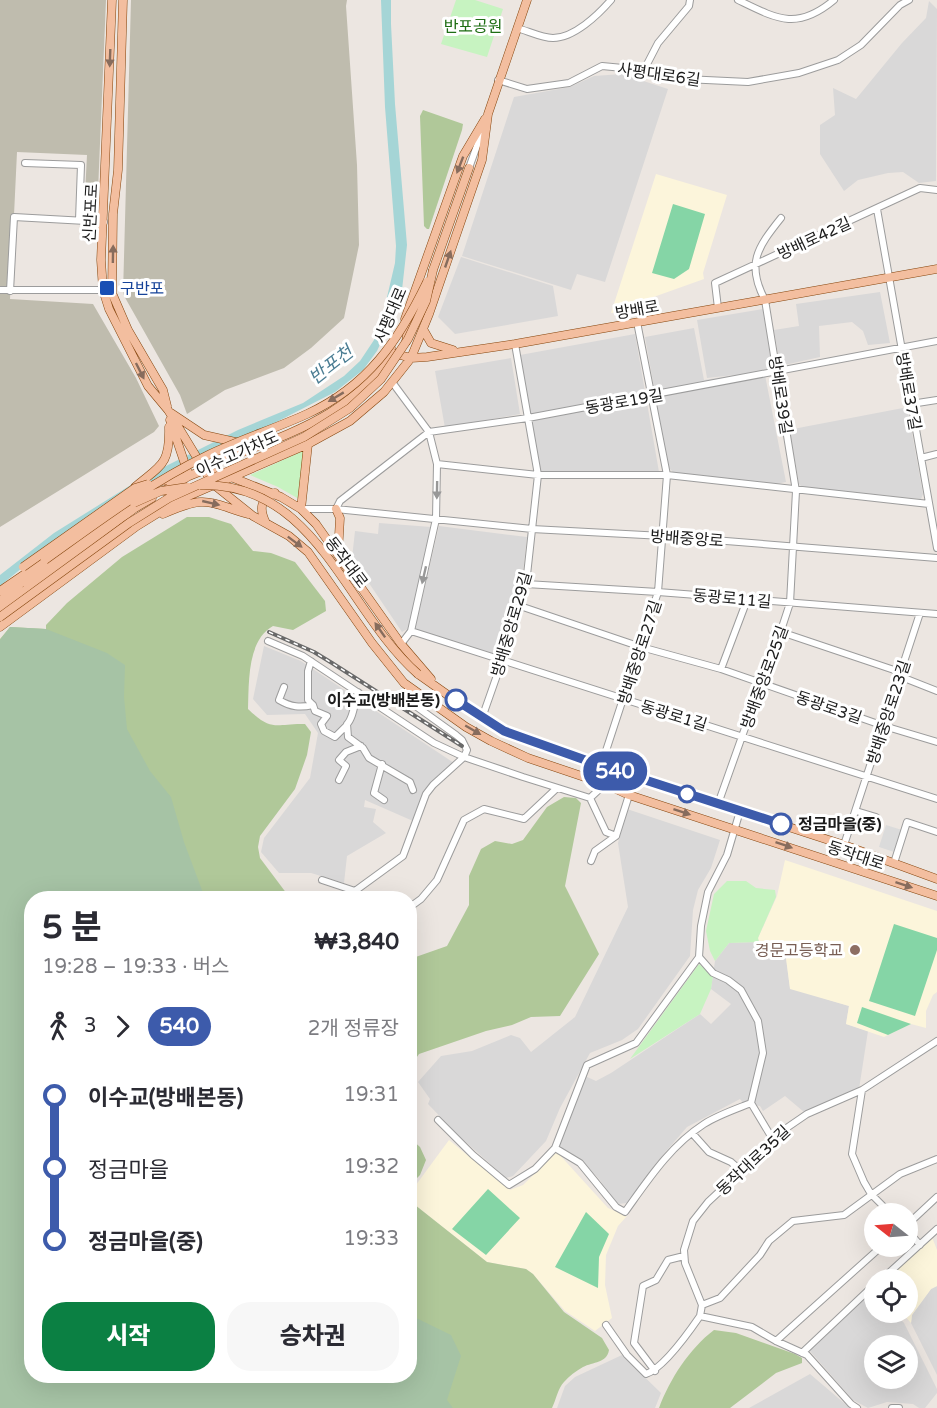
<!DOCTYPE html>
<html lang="ko">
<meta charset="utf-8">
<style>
body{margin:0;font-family:"Varela Round","Noto Sans KR",sans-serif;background:#f7f7f7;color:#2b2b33;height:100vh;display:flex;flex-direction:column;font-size:22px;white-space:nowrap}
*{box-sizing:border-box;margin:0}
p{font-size:20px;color:#7c7c81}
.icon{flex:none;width:33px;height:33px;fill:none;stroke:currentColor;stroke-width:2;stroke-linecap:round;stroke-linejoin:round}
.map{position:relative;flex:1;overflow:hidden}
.sheet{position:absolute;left:24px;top:891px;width:393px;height:492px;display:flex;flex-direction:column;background:#fff;border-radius:24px;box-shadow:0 6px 24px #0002}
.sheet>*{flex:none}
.badge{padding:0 12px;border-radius:20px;font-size:21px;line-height:39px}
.needle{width:39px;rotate:287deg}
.buttons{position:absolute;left:864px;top:1203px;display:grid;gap:12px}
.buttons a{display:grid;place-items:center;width:54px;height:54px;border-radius:50%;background:#fff;box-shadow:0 6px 24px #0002;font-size:30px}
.map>.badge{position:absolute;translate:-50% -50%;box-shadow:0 0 0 3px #fff}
.legs{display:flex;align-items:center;gap:9px;height:66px;padding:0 18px;font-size:20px}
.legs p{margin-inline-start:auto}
.headline{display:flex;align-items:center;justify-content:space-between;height:102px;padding:0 18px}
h1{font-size:33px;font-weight:800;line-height:45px}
.button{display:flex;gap:12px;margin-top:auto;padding:12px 18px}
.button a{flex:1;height:69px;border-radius:24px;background:#0b8043;color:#fff;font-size:24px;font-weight:800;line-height:69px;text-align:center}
.button a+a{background:#f7f7f7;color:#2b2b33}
ul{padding:0 18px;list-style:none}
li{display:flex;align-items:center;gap:21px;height:72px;font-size:22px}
li i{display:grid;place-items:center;width:9px;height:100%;margin:0 8px;background:currentColor}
li i::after{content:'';width:15px;height:15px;margin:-8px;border:4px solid;border-radius:50%;background:#fff}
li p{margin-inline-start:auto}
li:first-child i{background:linear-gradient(#0000 50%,currentColor 0)}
li:last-child i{background:linear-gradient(currentColor 50%,#0000 0)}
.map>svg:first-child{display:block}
</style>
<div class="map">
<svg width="937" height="1408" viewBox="0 0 937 1408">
<rect width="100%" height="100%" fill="#ece6e1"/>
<path fill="#d9d8d8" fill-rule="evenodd" d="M 929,1 L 937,9 L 936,181 L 919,183 L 903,172 L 888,173 L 858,180 L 844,191 L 820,154 L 820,125 L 835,115 L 833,88 L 856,99 L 902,43 L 926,18 Z
M 622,74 L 668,89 L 605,282 L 577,274 L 571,290 L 462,256 L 514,97 L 570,87 L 594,76 Z
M 461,257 L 553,286 L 558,316 L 455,334 L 438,317 Z
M 880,292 L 890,343 L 868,345 L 863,331 L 852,322 L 819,326 L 820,357 L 780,366 L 774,330 L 799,326 L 796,304 Z
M 763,309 L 772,368 L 764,370 L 786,482 L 776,484 L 674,473 L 668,467 L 645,337 L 694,328 L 704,380 L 734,375 L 707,378 L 697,320 Z
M 635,334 L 659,472 L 540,472 L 520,355 Z
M 511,358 L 520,414 L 445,428 L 435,371 Z
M 903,408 L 908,411 L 923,494 L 921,499 L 802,487 L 799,484 L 790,434 L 793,429 Z
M 379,523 L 431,527 L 409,628 L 402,632 L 352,558 L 355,531 L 378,534 Z
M 439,526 L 527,537 L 522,582 L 500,656 L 415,629 Z
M 264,646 L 301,661 L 454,763 L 424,792 L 413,821 L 365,800 L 364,807 L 376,809 L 373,822 L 386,833 L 347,856 L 344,883 L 311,873 L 279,873 L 261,852 L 264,838 L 310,778 L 318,733 L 305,714 L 267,715 L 253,699 Z
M 627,809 L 720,840 L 711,868 L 698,890 L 693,910 L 690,956 L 638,1029 L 622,1040 L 590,1053 L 560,1108 L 546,1141 L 513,1176 L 506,1178 L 458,1135 L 428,1104 L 430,1099 L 418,1082 L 441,1056 L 472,1051 L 511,1035 L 520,1038 L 531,1052 L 575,1017 L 628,907 L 618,843 Z
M 759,942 L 786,958 L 790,988 L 849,1006 L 846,1024 L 868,1031 L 859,1089 L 804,1112 L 785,1096 L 763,1111 L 760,1106 L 744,1104 L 740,1099 L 687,1127 L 656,1163 L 628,1203 L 617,1204 L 599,1179 L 582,1161 L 558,1146 L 585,1076 L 596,1081 L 611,1073 L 700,1014 L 711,1024 L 731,1004 L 711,989 L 715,961 L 729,943 Z
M 937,1286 L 937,1375 L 911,1323 L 912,1315 L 931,1289 Z
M 874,1289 L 874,1312 L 895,1313 L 904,1323 L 937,1389 L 937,1393 L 925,1408 L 919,1408 L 913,1404 L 887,1402 L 868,1408 L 853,1400 L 809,1350 ZM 874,1346 L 908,1346 L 908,1378 L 874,1378 Z
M 622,1355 L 661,1393 L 655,1408 L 557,1408 L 565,1386 L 575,1377 Z
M 810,1374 L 850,1408 L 749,1408 Z"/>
<path fill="#fcf5db" d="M 656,174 L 727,195 L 703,273 L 704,279 L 648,299 L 643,309 L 611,313 Z
M 785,860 L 937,911 L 937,992 L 933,995 L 926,1011 L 926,1028 L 911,1024 L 884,1037 L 846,1024 L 849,1006 L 790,989 L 786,958 L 759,942 L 758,938 L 777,896 Z
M 449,1140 L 510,1190 L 523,1185 L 557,1152 L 608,1208 L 627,1216 L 618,1226 L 606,1255 L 605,1285 L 612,1318 L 595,1331 L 565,1311 L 533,1274 L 526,1269 L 487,1262 L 410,1201 L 410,1193 Z
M 932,1237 L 937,1250 L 937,1286 L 931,1289 L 912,1315 L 911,1323 L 902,1313 L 908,1312 L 908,1280 L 885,1280 Z"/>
<path fill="#bfbcae" d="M 0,0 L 106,0 L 97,215 L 84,214 L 87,155 L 17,152 L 10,299 L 93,304 L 136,378 L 159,426 L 154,432 L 0,527 Z
M 131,0 L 347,0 L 346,6 L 357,165 L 359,245 L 344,318 L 311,348 L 284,368 L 225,390 L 187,414 L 180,395 L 123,294 Z"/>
<path fill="#b0c899" d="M 423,110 L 463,124 L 462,130 L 429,229 L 427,229 L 424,226 L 420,116 Z
M 187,517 L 209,517 L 231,524 L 253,551 L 271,553 L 295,562 L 325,601 L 326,611 L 293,630 L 273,626 C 247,640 249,683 248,709 C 273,733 276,723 305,724 L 311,732 L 307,755 L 295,789 L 260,836 L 258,847 L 260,858 L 290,898 L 68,898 L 0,756 L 0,639 L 10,627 L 46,629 L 46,625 L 67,603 L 122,557 Z
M 564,797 L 576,798 L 581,803 L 565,886 L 599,954 L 560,1016 L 531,1017 L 512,1025 L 486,1031 L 419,1054 L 410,1067 L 410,959 L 447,946 L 469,905 L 469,876 L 481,849 L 495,841 L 512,844 L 523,840 L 547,807 Z
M 410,1138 L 420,1147 L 426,1160 L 420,1175 L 410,1185 Z
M 410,1201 L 487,1262 L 526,1269 L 533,1274 L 564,1312 L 602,1338 L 609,1350 C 607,1363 593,1362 583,1367 C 576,1371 569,1376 564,1382 C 558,1388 556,1400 552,1408 L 276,1408 L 410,1376 Z
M 714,1330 L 736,1333 L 795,1354 L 802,1358 L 802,1363 L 776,1373 L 730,1408 L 659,1408 C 670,1379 689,1349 714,1330 Z"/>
<path fill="#a6c3a5" d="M 10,627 L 46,629 L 107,653 L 125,665 L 124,697 L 127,729 L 150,771 L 171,797 L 184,842 L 205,898 L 32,898 L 32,1376 L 410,1376 L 410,1315 L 451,1335 L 461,1356 L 447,1400 L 453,1408 L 0,1408 L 0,640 Z"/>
<path fill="#c7f3c1" d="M 456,0 L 475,0 L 503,9 L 487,57 L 441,44 Z
M 305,450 L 299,499 L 278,487 L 250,475 Z
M 727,881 L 746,881 L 756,888 L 775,890 L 776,897 L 758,938 L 759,942 L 729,943 L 715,961 L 710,951 L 706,931 L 714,894 Z
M 699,964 L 713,976 L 711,989 L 700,1014 L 630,1059 Z"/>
<path fill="#85d5a6" d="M 673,204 L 705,214 L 689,269 L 674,279 L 652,273 Z
M 894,924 L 937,938 L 937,950 L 915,1016 L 869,1001 Z
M 862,1007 L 911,1024 L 888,1035 L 857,1023 Z
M 488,1189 L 520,1218 L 486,1255 L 452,1229 Z
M 586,1212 L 609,1234 L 599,1257 L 598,1288 L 555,1267 Z"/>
<path fill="#dbdbdb" d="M 886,825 L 902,830 L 894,852 L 879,847 Z"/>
<path fill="#a5d5d6" d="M 381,0 L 391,0 L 391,24 L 395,104 L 407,245 L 402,290 L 391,321 L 377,351 L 363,370 L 335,392 L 198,462 L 39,554 L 0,586 L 0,575 L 54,533 L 142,478 L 238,430 L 303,403 L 344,376 L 360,361 L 374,340 L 384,310 L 395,263 L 396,246 L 385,107 Z"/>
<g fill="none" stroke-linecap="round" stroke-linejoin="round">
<defs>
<path id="minor" d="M 738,0 C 777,19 797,31 834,0
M 517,28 C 528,31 542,38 553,38 C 574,38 598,15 611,0
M 644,70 L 658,43 L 689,6 L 690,0
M 498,80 L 527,89 L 569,83 L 602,66 L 644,70 L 685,79 L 748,82 L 799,73 L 838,60 L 861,45 L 900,5 L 909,0
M 25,163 L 81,165 L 79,220
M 469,168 L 484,126
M 877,209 L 937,548
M 0,290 L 112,290
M 10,291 L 14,217 L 104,222
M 718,308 L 715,283 L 920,188 L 937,190
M 392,382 L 429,432 L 437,464 L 436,519 L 411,631 L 401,644
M 911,404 L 937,400
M 921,458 L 937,454
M 437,464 L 538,475 L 667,475 L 929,504
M 301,509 L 336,509 L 532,529 L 663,536 L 937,558
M 336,509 L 340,501 L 429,432 L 528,418 L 937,341
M 526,584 L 658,592 L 937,614
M 520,606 L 641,647 L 721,669 L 884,726 L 937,742
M 411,631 L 937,799
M 781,632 L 900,672
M 268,641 L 303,656 L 434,743 L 464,757 L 523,777 L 590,798 L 605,784
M 311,661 L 308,671 L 308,700 L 313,705 L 315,711 L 327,716 L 321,724 L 324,731 L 335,737 L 347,725
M 721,669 L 747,600
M 899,676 L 937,691
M 408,686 L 408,696 L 410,702 L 456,735 L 462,740 L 467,750 L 464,757
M 284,687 L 279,700 C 291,707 300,708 313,705
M 358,692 C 355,701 353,719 347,724 L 348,737 L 363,748 L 369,758 L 410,782 L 413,790
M 482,718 L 502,661 L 526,584 L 538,475 L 515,344
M 382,764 L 374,793 L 384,800
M 601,766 L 658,592 L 667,475 L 637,322
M 339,780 L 346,766 L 339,760 L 346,752 L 361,746
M 590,798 L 606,832 L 616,836 L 629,795
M 718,804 L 761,683 L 772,658 L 790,603 L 796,491 L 765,300 C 746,264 757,248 781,218
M 856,811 L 876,817
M 844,845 L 920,613
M 591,861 L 595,851 L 616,836
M 894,863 L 907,822 L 937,832
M 322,880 L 355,891 L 403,856 L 426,794 L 433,785 L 464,757
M 410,907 L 421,899 L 437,880 L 464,820 L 484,809 L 524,819 L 557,788
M 699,957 L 713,973 L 728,980 L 741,990 L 758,1021 L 763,1053 L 751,1103
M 699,957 L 701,926 L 708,892 L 727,855 L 740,811
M 862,1090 L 852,1154 L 864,1182 L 871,1194 L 891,1214
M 751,1103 L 772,1138
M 438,1120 L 473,1155 L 509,1185 L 535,1169 L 555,1148 L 587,1065 L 636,1043 L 699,957
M 692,1133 L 709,1152 L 731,1162 L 741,1171
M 555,1148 L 580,1163 L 616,1207 L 625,1212 C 648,1180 670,1146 704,1124 C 718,1115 736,1109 751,1103
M 908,1224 L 937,1197
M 908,1231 L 920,1245
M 881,1280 L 937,1229
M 702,1305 L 720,1298 L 760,1255 L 769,1241 L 793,1221 L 844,1215 L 900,1174 L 937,1159
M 700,1316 L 702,1305 L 685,1263 L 684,1250 L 693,1221 L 708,1202 L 751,1162 L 772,1138 L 807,1114 L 862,1090 L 937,1041
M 606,1325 L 627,1355 L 646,1374 C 664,1368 689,1332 700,1316 L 752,1327 L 776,1341 L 807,1355 L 851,1404 L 857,1408
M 776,1341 L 882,1246
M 802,1353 L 874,1285
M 655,1371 L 634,1343 L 643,1286 L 656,1280 L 668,1260 L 684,1256
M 892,1408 L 899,1408"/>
<path id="major" d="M 112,0 L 101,260 L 103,290 L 109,309 L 148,386 L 168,410 L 213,484 L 253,516 L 289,536 L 308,552 L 372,643 L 404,683 L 466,727 L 491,741 L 528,758 L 605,784 L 629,795 L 937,896
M 123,0 L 118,170 L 113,214 L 112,293 L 128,330 L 163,390 L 167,406
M 433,270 L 469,168
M 405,319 L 463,156 L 485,119
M 423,329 L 431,343 L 453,350
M 406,342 L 410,315
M 389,352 L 411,358 L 427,357 L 515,344 L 937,269
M 171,413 L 204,435 L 253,446
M 204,470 L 208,466 C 273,438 359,418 391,348
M 162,481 L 189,476 L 204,470 L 231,477 L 281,497 L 301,509 L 316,524 L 401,644 L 431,679
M 135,487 C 161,465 170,465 169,427
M 164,491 L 189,476 L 170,420
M 301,509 L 308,444
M 336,509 L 340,518 L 338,553
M 163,514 C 206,495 205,501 248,514
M 266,523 C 259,509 260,499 275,493
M 23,582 L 128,507
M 0,591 L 41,563
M 0,601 L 27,578
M 0,609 L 135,508 L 152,498
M 0,627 L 137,526 L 179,500 L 308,444 L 350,421 L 384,392 L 392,382 L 411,358 L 429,314 L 482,160 L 488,114 L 527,0
M 418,674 L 469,710 L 504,731 L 601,766 L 844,845 L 937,879"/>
</defs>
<use href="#minor" stroke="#9c9c9c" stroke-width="8"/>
<use href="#major" stroke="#85450d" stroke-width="9"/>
<use href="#minor" stroke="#fff" stroke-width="6"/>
<use href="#major" stroke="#f3be9f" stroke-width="8"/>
<defs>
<path id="rail" d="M 269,632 L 314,652 L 332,663 L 462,746"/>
</defs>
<use href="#rail" stroke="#696969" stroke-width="4"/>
<use href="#rail" stroke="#fff" stroke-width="1.5" stroke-dasharray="4.5" stroke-linecap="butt"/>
<defs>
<path id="major-bridge" d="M 200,485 C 317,482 345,610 418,674
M 134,503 L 161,491 L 188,487
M 45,560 C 97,523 148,484 206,456 C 239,440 274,429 307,414 C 368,386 399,340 427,282
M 23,567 L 135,488 L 148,484
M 0,617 L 129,523 L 169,498 L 304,437 L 350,408 L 381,379 L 408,339 L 426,301 L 433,270"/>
</defs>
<use href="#major-bridge" stroke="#85450d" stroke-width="9" stroke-linecap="butt"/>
<use href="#major-bridge" stroke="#f3be9f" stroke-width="8"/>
</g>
<defs><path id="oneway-solid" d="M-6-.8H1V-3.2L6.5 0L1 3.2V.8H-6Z" transform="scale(1.5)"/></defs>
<g fill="#876c5d">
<use href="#oneway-solid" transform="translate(110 58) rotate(92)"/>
<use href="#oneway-solid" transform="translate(460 165) rotate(111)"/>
<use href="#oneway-solid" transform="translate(113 254) rotate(-89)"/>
<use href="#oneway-solid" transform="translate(448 259) rotate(-71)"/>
<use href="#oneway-solid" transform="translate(140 371) rotate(63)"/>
<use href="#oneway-solid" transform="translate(336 397) rotate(149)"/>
<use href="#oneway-solid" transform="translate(211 503) rotate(13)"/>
<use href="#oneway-solid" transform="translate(295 542) rotate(37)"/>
<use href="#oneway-solid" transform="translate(380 630) rotate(-125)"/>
<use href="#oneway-solid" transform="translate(473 730) rotate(30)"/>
<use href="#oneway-solid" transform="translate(682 812) rotate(18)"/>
<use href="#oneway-solid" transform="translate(784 845) rotate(19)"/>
<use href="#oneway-solid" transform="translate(904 885) rotate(18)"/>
</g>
<g fill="#989898">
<use href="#oneway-solid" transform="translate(437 490) rotate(91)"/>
<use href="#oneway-solid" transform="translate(424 575) rotate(103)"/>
</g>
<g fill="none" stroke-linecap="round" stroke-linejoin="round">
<defs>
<path id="line-1" d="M 456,700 L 504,731 L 602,766 L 781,824"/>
</defs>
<use href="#line-1" stroke="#fff" stroke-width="14"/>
<use href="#line-1" stroke="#3d5bab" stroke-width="9"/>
</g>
<rect fill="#1a4fb4" stroke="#fff" stroke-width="2" x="99" y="280" width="16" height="16" rx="3"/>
<g fill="#fff" stroke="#3d5bab" stroke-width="3">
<circle cx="456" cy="700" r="10"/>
<circle cx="687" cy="794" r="8"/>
<circle cx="781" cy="824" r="10"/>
</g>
<circle fill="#8d6e63" stroke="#fff" stroke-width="2" cx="855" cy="950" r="6"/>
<g text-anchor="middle" stroke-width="6" stroke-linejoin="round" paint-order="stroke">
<g font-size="16" fill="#1f6e14" stroke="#fff">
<text x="473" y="32">반포공원</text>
</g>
<g font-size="16" fill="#1b1b1b" stroke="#fff">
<text transform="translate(659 74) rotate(8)" y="6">사평대로6길</text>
<text transform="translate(90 213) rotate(-87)" y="6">신반포로</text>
<text transform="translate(814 238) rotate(-25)" y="6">방배로42길</text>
<text transform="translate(637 309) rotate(-10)" y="6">방배로</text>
<text transform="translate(390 315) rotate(-67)" y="6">사평대로</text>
<text transform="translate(909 391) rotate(80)" y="6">방배로37길</text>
<text transform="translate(781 395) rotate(81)" y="6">방배로39길</text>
<text transform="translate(624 401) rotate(-10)" y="6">동광로19길</text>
<text transform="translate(237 453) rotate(-24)" y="6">이수고가차도</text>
<text transform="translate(687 538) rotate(4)" y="6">방배중앙로</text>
<text transform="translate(347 562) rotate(53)" y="6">동작대로</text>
<text transform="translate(732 598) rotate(5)" y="6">동광로11길</text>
<text transform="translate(511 624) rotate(-74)" y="6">방배중앙로29길</text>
<text transform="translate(639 652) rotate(-72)" y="6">방배중앙로27길</text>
<text transform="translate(764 677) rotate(-70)" y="6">방배중앙로25길</text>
<text transform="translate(829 707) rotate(19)" y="6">동광로3길</text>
<text transform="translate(888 712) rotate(-72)" y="6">방배중앙로23길</text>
<text transform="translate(674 715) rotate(17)" y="6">동광로1길</text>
<text transform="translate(856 855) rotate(18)" y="6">동작대로</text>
<text transform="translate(753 1160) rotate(-43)" y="6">동작대로35길</text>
</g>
<g font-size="16" fill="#164399" stroke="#fff" text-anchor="start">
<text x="120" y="294">구반포</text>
</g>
<g font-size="16" font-weight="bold" fill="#1b1b1b" stroke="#fff" text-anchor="end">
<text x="440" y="706">이수교(방배본동)</text>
<text x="798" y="830" text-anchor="start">정금마을(중)</text>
</g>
<g font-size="16" fill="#785e54" stroke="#fff" text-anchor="end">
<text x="843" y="956">경문고등학교</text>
</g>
<g font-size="18" font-style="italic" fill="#4b7d93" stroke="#fff">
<text transform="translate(331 365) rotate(-38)" y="6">반포천</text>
</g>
</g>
</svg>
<div class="buttons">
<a><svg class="needle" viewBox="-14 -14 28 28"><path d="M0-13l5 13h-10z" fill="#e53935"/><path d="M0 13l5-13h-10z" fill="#7c7c81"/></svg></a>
<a><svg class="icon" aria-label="locate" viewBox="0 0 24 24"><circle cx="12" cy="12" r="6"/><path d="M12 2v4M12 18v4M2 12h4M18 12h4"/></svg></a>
<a><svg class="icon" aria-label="layers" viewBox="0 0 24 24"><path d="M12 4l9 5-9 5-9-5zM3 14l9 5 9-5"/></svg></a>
</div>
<b class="badge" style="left:615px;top:771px;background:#3d5bab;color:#fff">540</b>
<section class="sheet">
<div class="headline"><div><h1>5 분</h1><p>19:28 – 19:33 · 버스</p></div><b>₩3,840</b></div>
<div class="legs"><svg class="icon" aria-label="walk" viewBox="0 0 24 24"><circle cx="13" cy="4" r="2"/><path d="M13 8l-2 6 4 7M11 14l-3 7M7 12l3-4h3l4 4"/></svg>3<svg class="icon" aria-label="forward" viewBox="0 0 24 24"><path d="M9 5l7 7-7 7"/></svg><b class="badge" style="background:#3d5bab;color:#fff">540</b><p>2개 정류장</p></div>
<ul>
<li><i style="color:#3d5bab"></i><b>이수교(방배본동)</b><p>19:31</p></li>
<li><i style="color:#3d5bab"></i><span>정금마을</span><p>19:32</p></li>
<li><i style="color:#3d5bab"></i><b>정금마을(중)</b><p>19:33</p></li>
</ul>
<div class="button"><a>시작</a><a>승차권</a></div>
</section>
</div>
